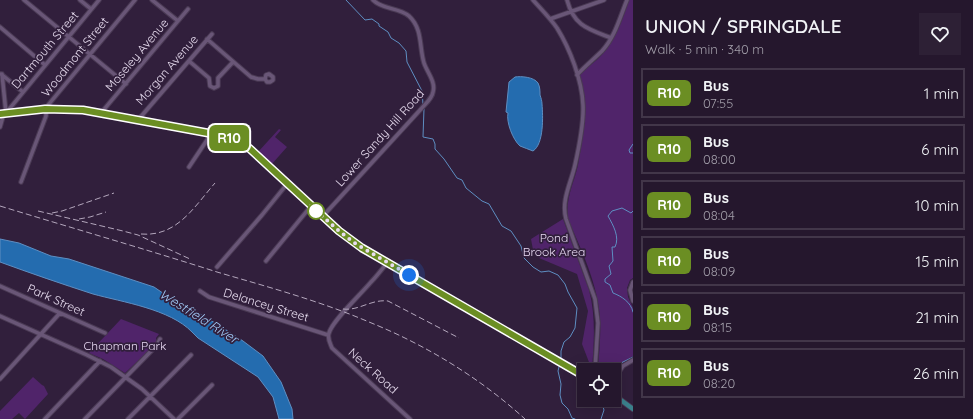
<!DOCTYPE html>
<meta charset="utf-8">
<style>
body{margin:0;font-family:Quicksand,sans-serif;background:#2d2035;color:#f1f3f6;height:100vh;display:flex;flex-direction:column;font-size:15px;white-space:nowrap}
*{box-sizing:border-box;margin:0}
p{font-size:13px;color:#a39faa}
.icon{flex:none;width:22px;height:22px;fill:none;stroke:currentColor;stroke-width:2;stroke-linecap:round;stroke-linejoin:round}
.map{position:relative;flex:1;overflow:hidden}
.side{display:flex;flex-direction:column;background:#25172d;width:340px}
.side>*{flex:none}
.badge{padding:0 8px;border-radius:6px;font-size:14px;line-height:26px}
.tools{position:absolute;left:577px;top:363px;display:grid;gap:8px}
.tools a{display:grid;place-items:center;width:44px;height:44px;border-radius:0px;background:#25172d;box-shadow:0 4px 16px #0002,0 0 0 1px #423649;font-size:20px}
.you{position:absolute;width:20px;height:20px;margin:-10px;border:3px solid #fff;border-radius:50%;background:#1a73e8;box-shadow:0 0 0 6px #1a73e833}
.map>.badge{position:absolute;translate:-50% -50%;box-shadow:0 0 0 2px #fff}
.round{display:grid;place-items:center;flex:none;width:42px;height:42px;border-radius:0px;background:#2d2035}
.headline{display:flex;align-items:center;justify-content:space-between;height:68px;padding:0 12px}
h1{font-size:19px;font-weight:600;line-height:30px}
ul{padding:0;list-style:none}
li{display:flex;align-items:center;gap:12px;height:50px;margin:0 8px 6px;padding:0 4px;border:2px solid #423649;border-radius:0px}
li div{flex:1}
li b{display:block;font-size:15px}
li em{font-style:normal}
li .badge{min-width:44px;font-weight:700;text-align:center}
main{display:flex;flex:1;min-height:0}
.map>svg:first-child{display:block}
</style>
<main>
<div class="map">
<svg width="633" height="419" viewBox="0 0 633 419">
<rect width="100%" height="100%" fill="#311f3c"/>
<path fill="#50246a" d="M 629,0 L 633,0 L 633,278 L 630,280 L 627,288 L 628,297 L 633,308 L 633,356 L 619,365 L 614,372 L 614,370 L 598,370 C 599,350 602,329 599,309 C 595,278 580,247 568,219 C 565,199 574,183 578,165 C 581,148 585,128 585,110 C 585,98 582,86 579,74 C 588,67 598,60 605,51 C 617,36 623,18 629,0 Z
M 279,129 L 281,130 L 275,137 L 287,147 L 271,165 L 258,152 Z
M 563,219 L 589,290 C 596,316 594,343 592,370 L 582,344 L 588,311 L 577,274 L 539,258 L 533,250 L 531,239 Z
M 121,319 L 159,334 L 156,338 L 157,343 L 125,373 L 103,359 L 89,353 Z
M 33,377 L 42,385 L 44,386 L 48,394 L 25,419 L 19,413 L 12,419 L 0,419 L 0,411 Z"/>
<path fill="#246caf" stroke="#5e8ec2" d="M 515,77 C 521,76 534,77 538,83 C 540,87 540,91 540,95 C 541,98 542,101 542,104 C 543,116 544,144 533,151 C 529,149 524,148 520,146 C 513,140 506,122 508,113 L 506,112 L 509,82 Z
M 0,239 L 19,243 L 51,256 L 69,259 L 154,287 L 176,302 L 197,312 L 220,326 L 243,341 L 263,356 L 281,382 L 292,409 L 293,419 L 279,419 L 273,397 L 258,377 L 198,338 C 196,336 194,334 192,332 C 170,309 122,302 93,294 C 62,284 30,273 0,262 Z"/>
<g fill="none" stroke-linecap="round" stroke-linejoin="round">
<path stroke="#5e8ec2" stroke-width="1" d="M 346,0 L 365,20 L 372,19 L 379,24 L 379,26 L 388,32 L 391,38 L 399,43 L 406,51 L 407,62 L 422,91 L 423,104
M 424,109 L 423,137 L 433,139 L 435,144 L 435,149 L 444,159 L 457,178 L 462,180 L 466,188 L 482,201 L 489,204 L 502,226 L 511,231 L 521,246 L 524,258 L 533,267 L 541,272 L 549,271 L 558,275 L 565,284 L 568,292 L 577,308 L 575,328 L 570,337 L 564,342 L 561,351 L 561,360
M 633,144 L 629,150 L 630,153 L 633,153
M 633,211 L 631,213 L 622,208 L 612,211 L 608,216 C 613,225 620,237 615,247 L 612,247 L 613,261 L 609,266 L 611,274 L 605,279 L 605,282 L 610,285 L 613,293 C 621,296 631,302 633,312
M 560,363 L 558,371 L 561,384 L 560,395 L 562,403 L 568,409 L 572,418 L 575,419
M 614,371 L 615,366 L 633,357
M 601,400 L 604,410 L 601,419"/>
<defs>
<path id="minor" d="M 24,0 L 126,84
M 80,0 L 91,9
M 152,0 L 178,21
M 533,0 C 541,9 550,18 557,28 C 570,49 582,80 583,105 C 584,124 579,147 575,165 C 571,183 561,200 566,219 L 595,299 L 598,323 L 595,370
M 567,0 C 574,26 588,29 611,38
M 550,19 L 604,0
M 0,27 L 45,65
M 207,39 L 251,77 L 258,79 L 265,79 L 266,75 L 269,74 L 273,77 L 273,80 L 270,82 L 267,82 L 265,79
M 189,61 L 209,78 L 210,86 L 214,88 L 218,86 L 218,78 L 233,62
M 1,74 L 23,92
M 2,74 L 6,113
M 577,75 C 585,66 594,59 602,51 C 615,37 620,17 627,0
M 6,113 L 99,0
M 101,113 L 188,9
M 138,120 L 212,34
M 0,127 L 4,113
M 189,167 L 211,134
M 21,182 L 46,116 L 46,109 L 49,104 L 135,0
M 323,216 L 421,109 C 425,104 432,99 433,92 C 436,82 427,72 424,63 C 419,47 423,29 409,16 C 398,7 383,10 373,0
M 266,261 L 311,206
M 387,263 C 382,269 377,276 371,282 C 362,293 332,321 329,333 C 327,338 330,343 332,348 L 410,419
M 217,267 L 262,215 L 287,184
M 633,282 L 630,290 L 633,301
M 0,286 L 105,333
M 200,291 L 209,297 L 328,335
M 0,316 L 87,355 L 111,367 L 142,389 L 174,419
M 0,379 L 60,313
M 614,379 L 623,366 L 633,360
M 45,419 L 100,361
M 85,419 L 157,345 L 160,339
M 128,419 L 191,355
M 178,419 L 212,385"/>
<path id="major" d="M 0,114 L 45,109 L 78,110 L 219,135 L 234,139 L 249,148 L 339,231 L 362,248 L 584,376
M 614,395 L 633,409"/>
</defs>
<use href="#minor" stroke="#4a3a54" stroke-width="5.5"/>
<use href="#major" stroke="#4a3a54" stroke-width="6"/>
<use href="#minor" stroke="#695677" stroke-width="3.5"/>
<use href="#major" stroke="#3b828d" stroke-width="4.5"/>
<path stroke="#b4a7bd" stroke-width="1" stroke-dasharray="6 3" stroke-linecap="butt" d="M 0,206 C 72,228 145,249 217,272 C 268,287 320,301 369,322 C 426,345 480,378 525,419
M 38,211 L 123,231 L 138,235 L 190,259
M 52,213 L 62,211 L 114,193
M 79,219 L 90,217 L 106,212
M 141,234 C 177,237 194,207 215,183
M 343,309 C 359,311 371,299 388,301 L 459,338"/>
</g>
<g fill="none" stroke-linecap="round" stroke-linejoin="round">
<defs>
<path id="line" d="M 0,114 L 45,109 L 83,110 L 219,135 L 234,139 L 249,148 L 339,231 L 362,248 L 584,376"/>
</defs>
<use href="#line" stroke="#fff" stroke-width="9"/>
<use href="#line" stroke="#6b8e23" stroke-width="6"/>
<path stroke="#e7dcef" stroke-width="4" stroke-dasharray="0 7.2" d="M 316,211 L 311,206 L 339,231 L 356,244 L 409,275"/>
</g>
<circle fill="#fff" stroke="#6b8e23" stroke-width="2" cx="316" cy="211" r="8"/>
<g text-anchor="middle" stroke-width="3.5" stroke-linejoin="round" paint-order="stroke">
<g font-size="12" fill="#e7dcef" stroke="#311f3c">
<text transform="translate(45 50) rotate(-50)" y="4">Dartmouth Street</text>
<text transform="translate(137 55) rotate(-50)" y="4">Moseley Avenue</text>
<text transform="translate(75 57) rotate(-51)" y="4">Woodmont Street</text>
<text transform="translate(167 70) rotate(-49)" y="4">Morgan Avenue</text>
<text transform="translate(380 138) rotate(-48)" y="4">Lower Sandy Hill Road</text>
<text transform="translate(56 300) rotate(24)" y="4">Park Street</text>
<text transform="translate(266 305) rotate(17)" y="4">Delancey Street</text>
<text transform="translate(373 371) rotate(42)" y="4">Neck Road</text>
</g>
<g font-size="12" fill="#e7d8f2" stroke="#311f3c">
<text x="554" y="242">Pond<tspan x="554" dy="14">Brook Area</tspan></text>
<text x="125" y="350">Chapman Park</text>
</g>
<g font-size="13" font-style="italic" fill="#9fc7f3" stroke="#311f3c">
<text transform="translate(199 316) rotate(32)" y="5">Westfield River</text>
</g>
</g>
</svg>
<div class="tools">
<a><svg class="icon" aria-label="locate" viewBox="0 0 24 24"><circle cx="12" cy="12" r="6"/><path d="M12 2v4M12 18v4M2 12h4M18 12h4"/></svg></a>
</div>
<div class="you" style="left:409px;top:275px"></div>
<b class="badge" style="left:229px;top:138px;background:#6b8e23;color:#fff">R10</b>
</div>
<section class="side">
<div class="headline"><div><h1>UNION / SPRINGDALE</h1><p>Walk · 5 min · 340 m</p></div><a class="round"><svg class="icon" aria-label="heart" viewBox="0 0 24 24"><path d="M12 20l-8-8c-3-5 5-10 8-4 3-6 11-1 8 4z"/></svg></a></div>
<ul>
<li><span class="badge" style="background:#6b8e23;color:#fff">R10</span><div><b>Bus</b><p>07:55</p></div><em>1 min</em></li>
<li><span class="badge" style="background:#6b8e23;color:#fff">R10</span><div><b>Bus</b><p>08:00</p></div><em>6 min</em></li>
<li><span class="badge" style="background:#6b8e23;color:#fff">R10</span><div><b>Bus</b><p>08:04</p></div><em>10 min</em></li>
<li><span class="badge" style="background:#6b8e23;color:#fff">R10</span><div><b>Bus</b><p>08:09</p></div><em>15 min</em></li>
<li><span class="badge" style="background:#6b8e23;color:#fff">R10</span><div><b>Bus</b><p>08:15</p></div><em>21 min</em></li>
<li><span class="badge" style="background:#6b8e23;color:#fff">R10</span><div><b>Bus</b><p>08:20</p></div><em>26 min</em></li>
</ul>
</section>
</main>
